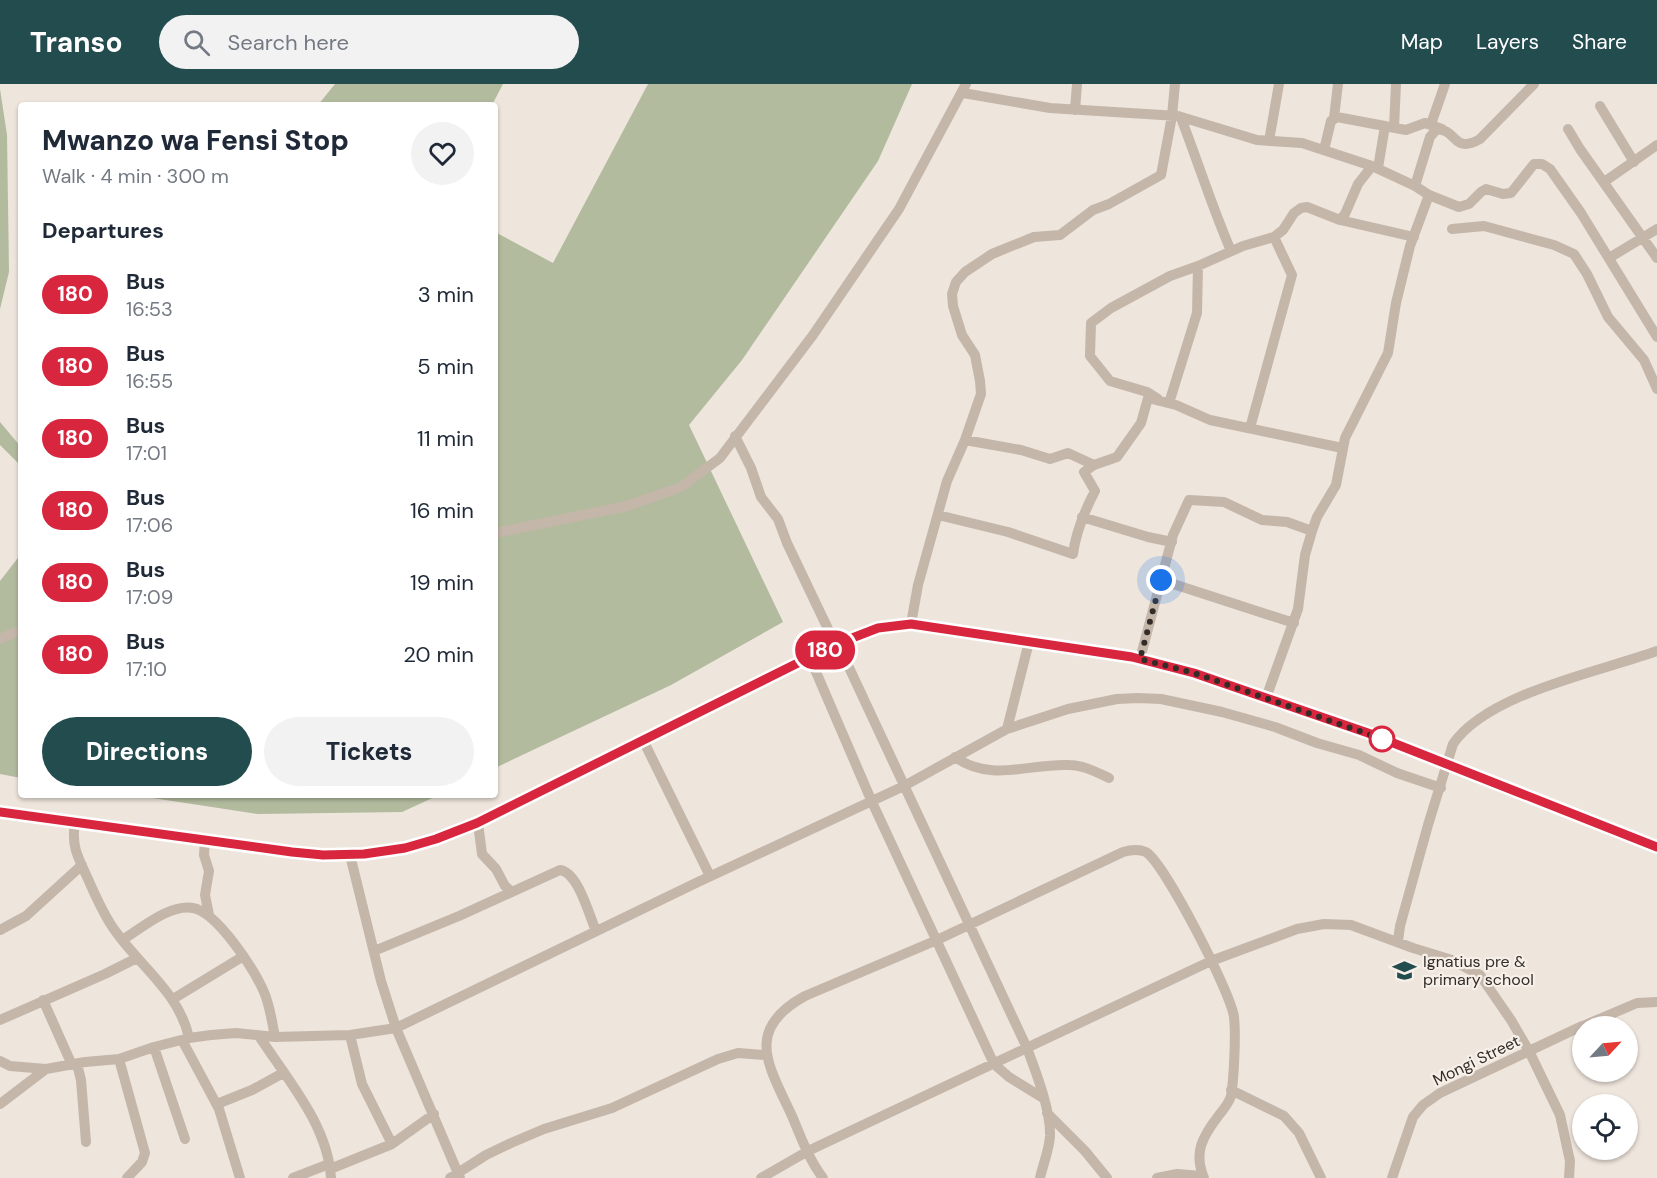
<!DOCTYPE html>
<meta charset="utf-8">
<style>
body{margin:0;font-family:"DM Sans",sans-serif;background:#f2f2f3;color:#1f2937;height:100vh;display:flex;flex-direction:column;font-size:22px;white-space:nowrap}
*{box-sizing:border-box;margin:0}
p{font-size:20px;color:#747a83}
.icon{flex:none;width:33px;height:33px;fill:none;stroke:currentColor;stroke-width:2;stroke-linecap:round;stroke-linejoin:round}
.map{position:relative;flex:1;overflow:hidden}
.panel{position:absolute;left:18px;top:18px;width:480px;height:696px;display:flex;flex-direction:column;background:#fff;border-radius:6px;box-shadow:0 2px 4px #0004}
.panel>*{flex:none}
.badge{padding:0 12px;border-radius:20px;font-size:21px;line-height:39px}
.needle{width:39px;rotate:64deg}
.buttons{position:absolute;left:1572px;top:932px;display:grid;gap:12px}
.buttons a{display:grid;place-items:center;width:66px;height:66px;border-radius:50%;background:#fff;box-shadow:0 2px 4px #0004;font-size:30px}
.you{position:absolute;width:30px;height:30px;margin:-15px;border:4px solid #fff;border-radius:50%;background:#1a73e8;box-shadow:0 0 0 9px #1a73e833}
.map>.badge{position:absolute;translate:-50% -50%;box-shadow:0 0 0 3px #fff}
h2{padding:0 24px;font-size:22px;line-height:54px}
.round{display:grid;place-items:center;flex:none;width:63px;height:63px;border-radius:32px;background:#f2f2f3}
.overview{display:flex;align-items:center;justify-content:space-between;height:102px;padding:0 24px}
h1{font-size:28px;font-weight:800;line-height:45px}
.primary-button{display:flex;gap:12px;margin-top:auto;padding:12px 24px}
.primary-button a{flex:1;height:69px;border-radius:36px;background:#234c4f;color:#fff;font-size:24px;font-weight:800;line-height:69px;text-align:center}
.primary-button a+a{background:#f2f2f3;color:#1f2937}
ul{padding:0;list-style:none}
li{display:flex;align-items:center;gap:18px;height:72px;padding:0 24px}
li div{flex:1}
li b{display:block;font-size:22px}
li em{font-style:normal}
li .badge{min-width:66px;font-weight:700;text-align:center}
header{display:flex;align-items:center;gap:36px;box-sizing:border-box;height:84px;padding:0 30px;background:#234c4f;color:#fff}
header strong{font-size:28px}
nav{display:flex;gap:33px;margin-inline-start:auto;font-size:21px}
.search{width:420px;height:54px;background:#f2f2f3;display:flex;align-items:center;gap:15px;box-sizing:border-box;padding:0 21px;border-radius:33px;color:#747a83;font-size:22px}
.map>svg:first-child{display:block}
</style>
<header>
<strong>Transo</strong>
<div class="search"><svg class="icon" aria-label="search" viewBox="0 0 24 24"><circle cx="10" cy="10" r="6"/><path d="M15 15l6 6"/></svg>Search here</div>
<nav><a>Map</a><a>Layers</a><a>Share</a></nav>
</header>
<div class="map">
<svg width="1657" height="1094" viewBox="0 0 1657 1094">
<rect width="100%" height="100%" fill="#eee5dc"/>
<path fill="#b2bb9e" d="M 335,0 L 503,0 L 492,21 L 318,21 Z
M 648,0 L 912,0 L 878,77 L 742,276 L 689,341 L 783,538 L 671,601 L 495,684 L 495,148 L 553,179 Z
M 0,5 L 7,51 L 9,188 L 0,225 Z
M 0,338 L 21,363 L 21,382 L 0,361 Z
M 21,470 L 21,694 L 0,690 L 0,497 Z
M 133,711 L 439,711 L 402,728 L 258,730 Z"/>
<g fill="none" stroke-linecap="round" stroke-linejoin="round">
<path stroke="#c5b6aa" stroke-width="10" d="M 963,9 L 1050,24 L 1178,32 L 1257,56 L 1302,59 L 1372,82 L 1415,102 L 1429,111 L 1459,123 L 1469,120 L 1481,108 L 1486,105 L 1503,110 L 1511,109 L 1534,80 L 1542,80 L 1550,85 L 1581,129 L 1657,253
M 1600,22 L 1634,78
M 1075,26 L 1077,0
M 1181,34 C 1198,78 1212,123 1231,167
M 1334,34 L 1338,0
M 1431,40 L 1445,0
M 1394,44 L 1396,0
M 1568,45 L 1580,65 L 1657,174
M 1269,57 L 1279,0
M 1324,66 L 1331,37 L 1337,33 L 1406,46 L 1425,39 L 1442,45
M 1378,84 L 1385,42
M 1604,98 L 1657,61
M 1415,102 L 1430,53 L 1436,46 C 1457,43 1452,71 1480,55 L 1534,0
M 1340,136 L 1345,130 L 1358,100 L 1372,82
M 1452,145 L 1484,142 L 1554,161 L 1574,170 L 1587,190 L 1608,233 L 1644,276 L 1657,305
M 1609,174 L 1657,145
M 1158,315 L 1147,308 L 1110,297 L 1090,272 L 1091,239 L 1111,224 L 1170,192 L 1198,182 L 1243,162 L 1274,153 L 1283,146 L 1294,129 L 1301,124 L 1307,123 L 1340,136 L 1414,153
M 1169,319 L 1197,229 L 1198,182
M 1250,344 L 1292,191 L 1274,153
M 735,352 L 751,384 L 761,413 L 778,435 L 787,459 L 829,547 L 834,561
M 965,356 L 1021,366 L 1050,375 L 1068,369 L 1094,381
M 938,431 L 1008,448 L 1073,470 C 1076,447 1084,428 1095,407 L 1084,388 L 1094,381 L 1117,373 L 1141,339 L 1148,314 L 1176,321 L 1210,336 L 1342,364
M 1082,433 L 1148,453 L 1172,458
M 495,449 L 627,422 L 681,403 L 720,374 L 813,251 L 899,125 L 966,0
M 1161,496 L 1294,539
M 911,540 L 918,501 L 947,397 L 965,356 L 981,310 L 980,297 L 975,271 L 962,251 L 953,222 L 952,210 L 956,198 L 965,188 L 992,170 L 1034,153 L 1060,151 L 1093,126 L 1109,120 L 1161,91 L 1172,32 L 1175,0
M 0,555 L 21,546
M 838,560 L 1027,964 C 1036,988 1051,1027 1050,1052 C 1049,1067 1043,1080 1040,1094
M 810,574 L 872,718 L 994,980 L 1009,993 L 1043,1014
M 1140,575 L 1173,451 L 1189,416 L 1224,418 L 1262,436 L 1287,438 L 1312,447
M 1266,614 L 1298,525 L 1305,471 L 1312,447 L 1317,433 L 1336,401 L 1345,354 L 1388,269 L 1396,219 L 1410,162 L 1429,111
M 1007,645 L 1029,558
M 643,656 L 710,792
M 955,673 C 991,699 1031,679 1069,681 C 1083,681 1096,688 1109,694
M 0,728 L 292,768 L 323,771 L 350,771 L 405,764 L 436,755 L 478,739 L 834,561 L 878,544 L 911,540 L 1132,573 L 1194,589 L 1368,649 L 1657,763
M 75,738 C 71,763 78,773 88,795 C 96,813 104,832 116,848 C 141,883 180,910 189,954
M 478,739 L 482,770 L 496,785 L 505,802 L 511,807
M 205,756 L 204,771 L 209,787 L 205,811 L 209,831
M 350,771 L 381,897 L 396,944 L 460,1094
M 0,846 L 26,832 L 82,781
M 122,856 C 142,844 169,820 193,824 C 217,828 254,885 264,908 C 270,922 272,938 275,953
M 1398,857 L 1400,842 L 1428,741 L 1453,660 C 1488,609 1599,588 1657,567
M 374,867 L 459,832 L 560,786 C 578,788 589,831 596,847
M 173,915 L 242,873
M 43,916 L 72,981
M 0,936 L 105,890 L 137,874
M 1583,942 L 1637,919 L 1657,918
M 350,951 L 362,1000 L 392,1060
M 259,952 C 287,995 328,1041 331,1094
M 182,956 L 219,1025 L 240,1094
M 154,963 L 185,1055
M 119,975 L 145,1069 L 142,1078 L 127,1094
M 0,977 L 10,982 L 46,985 L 85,978 L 119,975 L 154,963 L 189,954 L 211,951 L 236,949 L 275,953 L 350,951 L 396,944 L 698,798 L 904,702 L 1007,645 L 1068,625 L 1117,615 L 1138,614 L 1161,615 L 1222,628 L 1275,643 L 1317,659 L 1359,671 L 1397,689 L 1441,704
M 77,980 L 81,996 L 86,1058
M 1231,1006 L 1284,1032 L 1299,1049 L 1321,1094
M 0,1020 L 46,985
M 217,1020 L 252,1006 L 283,989
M 1047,1029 L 1085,1067 L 1107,1094
M 330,1085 L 392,1060 L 434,1030
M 293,1094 L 329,1080
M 450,1094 L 486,1071 L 511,1059 L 544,1045 L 612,1024 L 718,975 L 738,969 L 765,971
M 761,1094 L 808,1067 L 1211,877 L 1297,845 L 1324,840 L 1351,841 L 1413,864 L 1452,876 L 1480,891 L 1511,936 L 1529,967 L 1560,1031 L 1570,1077 L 1569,1094
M 823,1094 C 809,1076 801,1053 792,1032 C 769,982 743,946 805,912 L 937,856 L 1123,768 C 1130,766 1139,765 1146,768 C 1165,780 1231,909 1234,933 C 1236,950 1234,995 1231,1012 C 1229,1019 1224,1025 1219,1031 C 1203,1052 1193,1068 1204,1094
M 1157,1094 L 1177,1090 L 1202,1092
M 1392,1094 L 1413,1033 L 1423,1021 L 1440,1009 L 1582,942"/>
</g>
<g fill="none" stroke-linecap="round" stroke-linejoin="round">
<defs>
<path id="line" d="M 0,728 L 292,768 L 323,771 L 364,770 L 405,764 L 436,755 L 477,739 L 834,561 L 878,544 L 911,540 L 1132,573 L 1194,589 L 1368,649 L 1657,763"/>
</defs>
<use href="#line" stroke="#fff" stroke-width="14"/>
<use href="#line" stroke="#d7263d" stroke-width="9"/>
<path stroke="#332c28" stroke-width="6" stroke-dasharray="0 10.8" d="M 1161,496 L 1140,575 L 1194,589 L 1388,657 L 1382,655"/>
</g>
<defs>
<symbol id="school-bare" viewBox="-9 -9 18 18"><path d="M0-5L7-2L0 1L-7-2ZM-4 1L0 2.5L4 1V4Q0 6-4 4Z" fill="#234c4f" stroke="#f6f0e8" stroke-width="2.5" paint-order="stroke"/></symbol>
</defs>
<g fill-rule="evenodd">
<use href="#school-bare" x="1388" y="870" width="33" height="33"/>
</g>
<circle fill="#fff" stroke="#d7263d" stroke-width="3" cx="1382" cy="655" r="12"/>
<g text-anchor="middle" stroke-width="4.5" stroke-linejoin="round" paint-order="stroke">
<g font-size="16" fill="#332c28" stroke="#f6f0e8" text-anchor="start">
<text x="1423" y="883">Ignatius pre &amp;<tspan x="1423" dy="18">primary school</tspan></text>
</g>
<g font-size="16" fill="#332c28" stroke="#f6f0e8">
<text transform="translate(1476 976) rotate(-26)" y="6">Mongi Street</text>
</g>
</g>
</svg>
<div class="buttons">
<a><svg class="needle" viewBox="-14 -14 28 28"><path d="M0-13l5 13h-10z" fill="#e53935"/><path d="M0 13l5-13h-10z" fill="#747a83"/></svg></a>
<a><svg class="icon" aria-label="locate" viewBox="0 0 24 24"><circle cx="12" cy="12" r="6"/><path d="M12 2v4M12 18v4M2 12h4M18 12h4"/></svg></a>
</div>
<div class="you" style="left:1161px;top:496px"></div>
<b class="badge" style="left:825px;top:566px;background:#d7263d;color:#fff">180</b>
<section class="panel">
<div class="overview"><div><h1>Mwanzo wa Fensi Stop</h1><p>Walk · 4 min · 300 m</p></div><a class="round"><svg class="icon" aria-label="heart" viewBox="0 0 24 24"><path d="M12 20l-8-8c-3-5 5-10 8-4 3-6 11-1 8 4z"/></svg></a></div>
<h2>Departures</h2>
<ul>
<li><span class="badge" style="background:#d7263d;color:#fff">180</span><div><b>Bus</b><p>16:53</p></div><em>3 min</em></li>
<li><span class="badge" style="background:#d7263d;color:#fff">180</span><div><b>Bus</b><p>16:55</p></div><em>5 min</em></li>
<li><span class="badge" style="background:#d7263d;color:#fff">180</span><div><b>Bus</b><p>17:01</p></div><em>11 min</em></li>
<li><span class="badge" style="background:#d7263d;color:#fff">180</span><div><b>Bus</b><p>17:06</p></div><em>16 min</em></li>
<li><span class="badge" style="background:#d7263d;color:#fff">180</span><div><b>Bus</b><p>17:09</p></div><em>19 min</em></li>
<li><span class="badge" style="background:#d7263d;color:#fff">180</span><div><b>Bus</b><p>17:10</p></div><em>20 min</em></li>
</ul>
<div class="primary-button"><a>Directions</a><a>Tickets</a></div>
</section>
</div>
